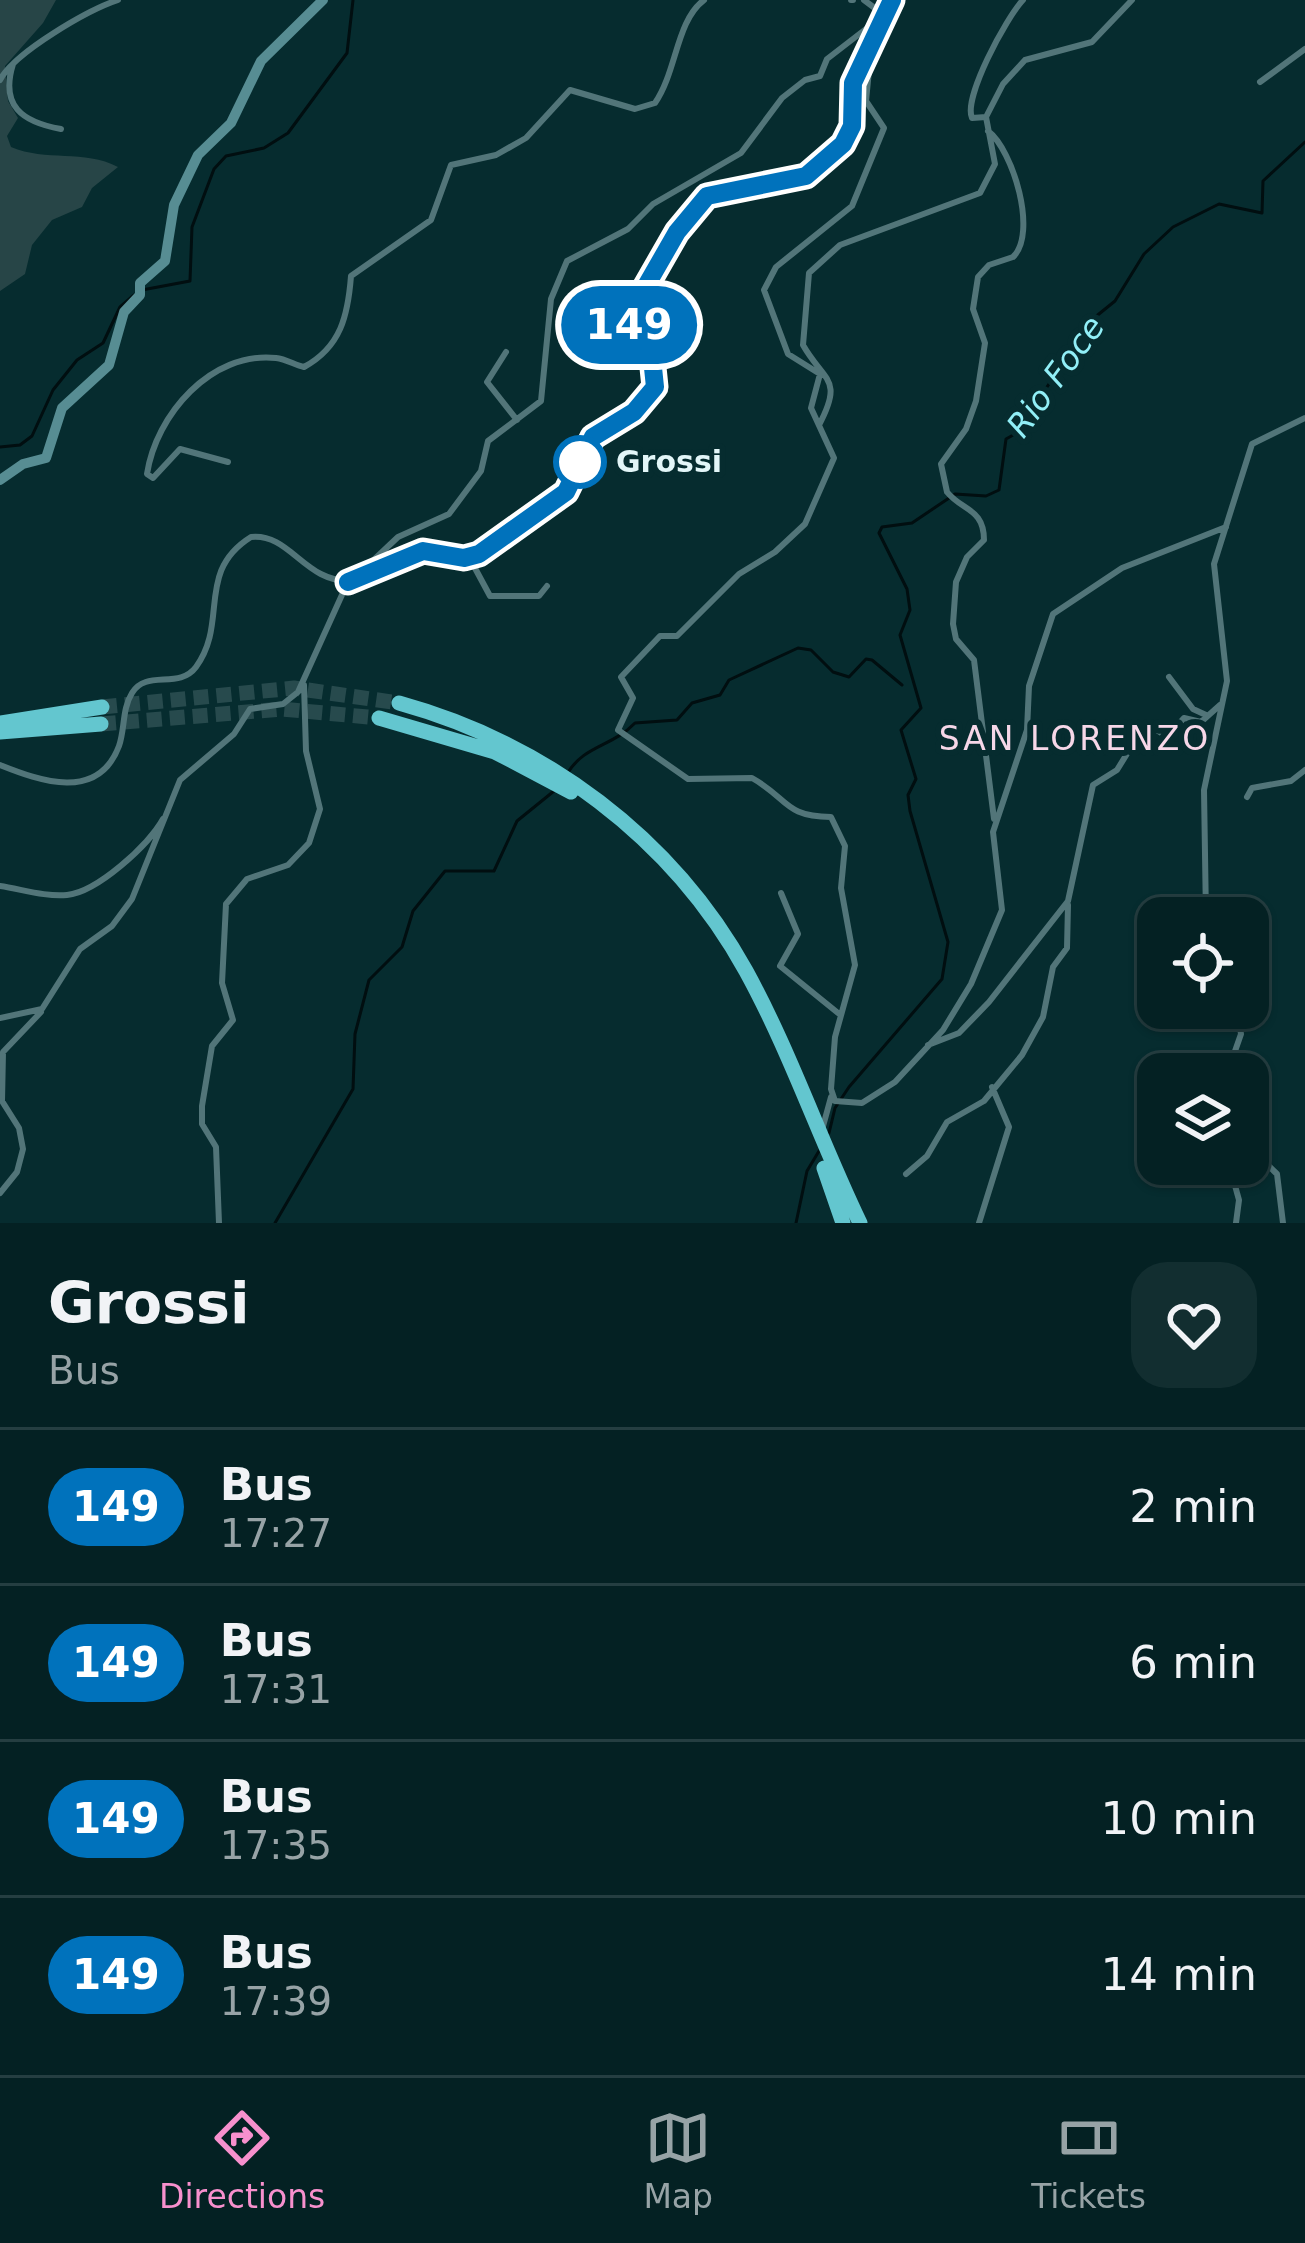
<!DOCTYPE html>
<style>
body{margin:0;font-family:"DejaVu Sans",sans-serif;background:#122e30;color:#f1f3f6;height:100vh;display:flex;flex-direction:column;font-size:45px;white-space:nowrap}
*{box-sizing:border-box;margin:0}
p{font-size:39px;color:#97a3a6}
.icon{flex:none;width:66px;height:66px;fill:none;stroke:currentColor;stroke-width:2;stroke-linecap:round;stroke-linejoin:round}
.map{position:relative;height:1223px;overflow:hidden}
.drawer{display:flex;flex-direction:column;background:#042123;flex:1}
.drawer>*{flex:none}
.badge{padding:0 24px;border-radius:39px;font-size:42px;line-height:78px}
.fabs{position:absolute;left:1137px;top:897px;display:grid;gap:24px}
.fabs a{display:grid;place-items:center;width:132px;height:132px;border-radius:24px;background:#042123;box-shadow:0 3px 9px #0004,0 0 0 3px #253e41;font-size:60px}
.map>.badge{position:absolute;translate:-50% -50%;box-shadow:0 0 0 6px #fff}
.round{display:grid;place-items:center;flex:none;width:126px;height:126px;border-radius:36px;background:#122e30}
.overview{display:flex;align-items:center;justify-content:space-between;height:204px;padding:0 48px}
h1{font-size:57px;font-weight:800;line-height:90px}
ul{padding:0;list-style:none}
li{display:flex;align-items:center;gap:36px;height:156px;padding:0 48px;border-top:3px solid #253e41}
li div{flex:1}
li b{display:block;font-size:45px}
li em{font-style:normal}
li .badge{min-width:132px;font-weight:700;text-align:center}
.tabs{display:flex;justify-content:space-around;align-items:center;height:168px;border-top:3px solid #253e41;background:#042123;font-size:33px;color:#97a3a6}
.tabs a{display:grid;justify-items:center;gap:6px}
.tabs .on{color:#f790cd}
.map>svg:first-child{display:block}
</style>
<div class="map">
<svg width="1305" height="1223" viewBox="0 0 1305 1223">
<rect width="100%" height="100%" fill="#062c2f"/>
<path fill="#274547" d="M 0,0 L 56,0 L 43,23 L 5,66 L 8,101 L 18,118 L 7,136 L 11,147 C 46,162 84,149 118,167 L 92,188 L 82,207 L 52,220 L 32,245 L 25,274 L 0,291 Z"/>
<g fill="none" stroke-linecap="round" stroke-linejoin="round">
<path stroke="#010e10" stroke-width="3" d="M 142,290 L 190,281 L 192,227 L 214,169 L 226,156 L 264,148 L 288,133 L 347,53 L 353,0
M 0,447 L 20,445 L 32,436 L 53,390 L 77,360 L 103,343 L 120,307 L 134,295
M 567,774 C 584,745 612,747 635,723 L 677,720 L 692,703 L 720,695 L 729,680 L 798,648 L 811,650 L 833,672 L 849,677 L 866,659 L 872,660 L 902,685
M 829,1133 L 835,1108 L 849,1087 L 942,979 L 948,942 L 910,811 L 908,795 L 916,779 L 901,730 L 921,708 L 900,635 L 910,610 L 907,589 L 879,533 L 882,527 L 912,523 L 955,494 L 986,496 L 999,490 L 1006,439 L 1015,434 L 1094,318 L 1115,301 L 1144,254 L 1173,227 L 1219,204 L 1262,213 L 1263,181 L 1305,142
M 275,1223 L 353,1089 L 355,1034 L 369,980 L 402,947 L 413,911 L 445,871 L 494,871 L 517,821 L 554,791
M 796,1223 L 807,1171 L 819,1151"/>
<path stroke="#274a4d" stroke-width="15" stroke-dasharray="15 8" stroke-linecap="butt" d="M 102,707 L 294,688 L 399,703
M 101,724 L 282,709 L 379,718"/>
<path stroke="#527579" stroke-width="6" d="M 851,0 L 853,0
M 1023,0 C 1006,18 963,98 972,118 L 986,117 L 1003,84 L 1025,60 L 1092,42 L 1132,0
M 872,40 L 866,101 L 884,128 L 852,206 L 776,267 L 764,290 L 788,354 L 820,374 L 811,408 L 834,458 L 805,524 L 775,552 L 739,574 L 677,636 L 660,636 L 621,677 L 633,698 L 618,730 L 688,779 L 752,778 C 788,798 784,817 831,817 L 845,846 L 841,888 L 855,965 L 835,1037 L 831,1089 L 835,1101 L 862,1103 L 895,1082 L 943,1030 L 971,984 L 1002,910 L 993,832 L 1027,730 L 1029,686 L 1053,614 L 1122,568 L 1226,527
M 13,64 C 0,106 22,122 61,129
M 0,80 C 15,52 88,10 118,0
M 1260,82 L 1305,49
M 988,131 C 1013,150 1038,233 1013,257 L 989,265 L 978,277 L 973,309 L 985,343 L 976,401 L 966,429 L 941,464 L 947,492 C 962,511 984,508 984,540 L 967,557 L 956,582 L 953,624 L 956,639 L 974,660 L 994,819
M 506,352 L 487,382 L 517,420
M 819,425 C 844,378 824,382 803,345 L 809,273 L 840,245 L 980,193 L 995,164 L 986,117
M 228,462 L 180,449 L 153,478 L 147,474 C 156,415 211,351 276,358 C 286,359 295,365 304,367 C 341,347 348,315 351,276 L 431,220 L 451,165 L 496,155 L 526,138 L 570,90 L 635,109 L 655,103 C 677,71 676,21 704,0
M 469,557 L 490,596 L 539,596 L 547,586
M 471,563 L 494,552
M 365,576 L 423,551 L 465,558 L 479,554 L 566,492 L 593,437 L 649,396 L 656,369 L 633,335 L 630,314 L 692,208 L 728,188 L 806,176 L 846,139 L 853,84 L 892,0
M 1169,677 L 1193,709 L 1206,715
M 1133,743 L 1157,730 L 1167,737 L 1184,718 L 1201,722 L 1220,705
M 0,765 C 40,781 98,802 119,746 C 125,729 122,709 132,693 C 146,669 179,690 196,667 C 229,622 195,572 251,537 C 291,533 304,583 352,581
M 1247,797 L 1252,788 L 1291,781 L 1305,770
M 0,886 C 21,889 45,897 67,895 C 97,892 149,845 163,819
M 781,893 L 798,934 L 780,966 L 838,1013
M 1206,918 L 1204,790 L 1227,681 L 1214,564 L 1252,444 L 1305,418
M 0,1018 L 42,1009 L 80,949 L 112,926 L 132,899 L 180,780 L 234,734 L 250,709 L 283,704 L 298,692 L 346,586 L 398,537 L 449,514 L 481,471 L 488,441 L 541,401 L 551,299 L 567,261 L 628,229 L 653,204 L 741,153 L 782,98 L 805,80 L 820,76 L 827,59 L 884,15 L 864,0
M 928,1045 L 959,1033 L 989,1002 L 1068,901 L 1093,785 L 1117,770 L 1133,744 L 1128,732
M 1227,1074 L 1241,1034 L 1237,1008
M 822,1130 L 831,1097
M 1248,1146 L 1277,1174 L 1283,1223
M 1229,1164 L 1239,1200 L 1236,1223
M 906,1174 L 927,1156 L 947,1122 L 984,1101 L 1022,1055 L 1043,1017 L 1053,967 L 1067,948 L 1068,905
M 0,1193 L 17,1172 L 23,1149 L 19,1128 L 2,1101 L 3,1052 L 41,1012
M 219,1223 L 216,1147 L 202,1124 L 202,1106 L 212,1046 L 233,1020 L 222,983 L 226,904 L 247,879 L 288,865 L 309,843 L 320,809 L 306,751 L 304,685
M 979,1223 L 1009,1127 L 992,1087"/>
<path stroke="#578d93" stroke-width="10" d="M 0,480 L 23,464 L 46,458 L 62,408 L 109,365 L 124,312 L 140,295 L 140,283 L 165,261 L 174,205 L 198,155 L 231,123 L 261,61 L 323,0"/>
<path stroke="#63c6cf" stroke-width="15" d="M 399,703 C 544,743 672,837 746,971 C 790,1051 820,1140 860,1223
M 379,718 L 495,752 L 571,792
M 0,723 L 102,707
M 0,732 L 101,724
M 824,1168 L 843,1223"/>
</g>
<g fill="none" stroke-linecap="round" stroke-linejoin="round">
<defs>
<path id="line" d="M 348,582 L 423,551 L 464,558 L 479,554 L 566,492 L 593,437 L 634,412 L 655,387 L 652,358 L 633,335 L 630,314 L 677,232 L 707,196 L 806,176 L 843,144 L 852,126 L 853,83 L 892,0"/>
</defs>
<use href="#line" stroke="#fff" stroke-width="27"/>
<use href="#line" stroke="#0072bc" stroke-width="18"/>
</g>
<circle fill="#fff" stroke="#0072bc" stroke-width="6" cx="580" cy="462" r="24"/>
<g text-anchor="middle" stroke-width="12" stroke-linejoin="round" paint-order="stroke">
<g font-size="30" font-weight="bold" fill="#e3f6f8" stroke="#062c2f" text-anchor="start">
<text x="616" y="472">Grossi</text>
</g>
<g font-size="33" font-style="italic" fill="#91eff7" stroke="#062c2f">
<text transform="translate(1055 376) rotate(-54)" y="12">Rio Foce</text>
</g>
<g font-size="33" letter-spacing="3" fill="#f6d7e8" stroke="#062c2f">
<text x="1075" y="750">SAN LORENZO</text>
</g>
</g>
</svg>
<div class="fabs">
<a><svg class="icon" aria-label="locate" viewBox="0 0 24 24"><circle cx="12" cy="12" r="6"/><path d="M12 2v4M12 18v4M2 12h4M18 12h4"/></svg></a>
<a><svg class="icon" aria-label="layers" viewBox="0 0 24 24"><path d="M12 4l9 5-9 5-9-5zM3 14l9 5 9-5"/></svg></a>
</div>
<b class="badge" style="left:629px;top:325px;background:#0072bc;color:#fff">149</b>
</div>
<section class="drawer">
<div class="overview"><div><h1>Grossi</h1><p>Bus</p></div><a class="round"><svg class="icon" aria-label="heart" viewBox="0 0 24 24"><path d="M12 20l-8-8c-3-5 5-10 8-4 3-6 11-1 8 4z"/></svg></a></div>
<ul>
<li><span class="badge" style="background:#0072bc;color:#fff">149</span><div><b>Bus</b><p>17:27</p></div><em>2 min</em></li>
<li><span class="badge" style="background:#0072bc;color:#fff">149</span><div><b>Bus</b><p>17:31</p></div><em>6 min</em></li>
<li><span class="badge" style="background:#0072bc;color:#fff">149</span><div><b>Bus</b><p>17:35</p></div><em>10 min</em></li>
<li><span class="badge" style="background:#0072bc;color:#fff">149</span><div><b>Bus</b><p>17:39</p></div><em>14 min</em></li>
</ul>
</section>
<nav class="tabs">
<a class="on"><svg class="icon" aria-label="directions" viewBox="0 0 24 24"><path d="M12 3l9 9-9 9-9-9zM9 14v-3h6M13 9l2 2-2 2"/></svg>Directions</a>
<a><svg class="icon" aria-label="map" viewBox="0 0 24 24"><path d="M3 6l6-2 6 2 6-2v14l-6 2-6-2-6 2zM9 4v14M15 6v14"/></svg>Map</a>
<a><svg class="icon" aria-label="tickets" viewBox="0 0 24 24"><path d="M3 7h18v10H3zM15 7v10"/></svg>Tickets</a>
</nav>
